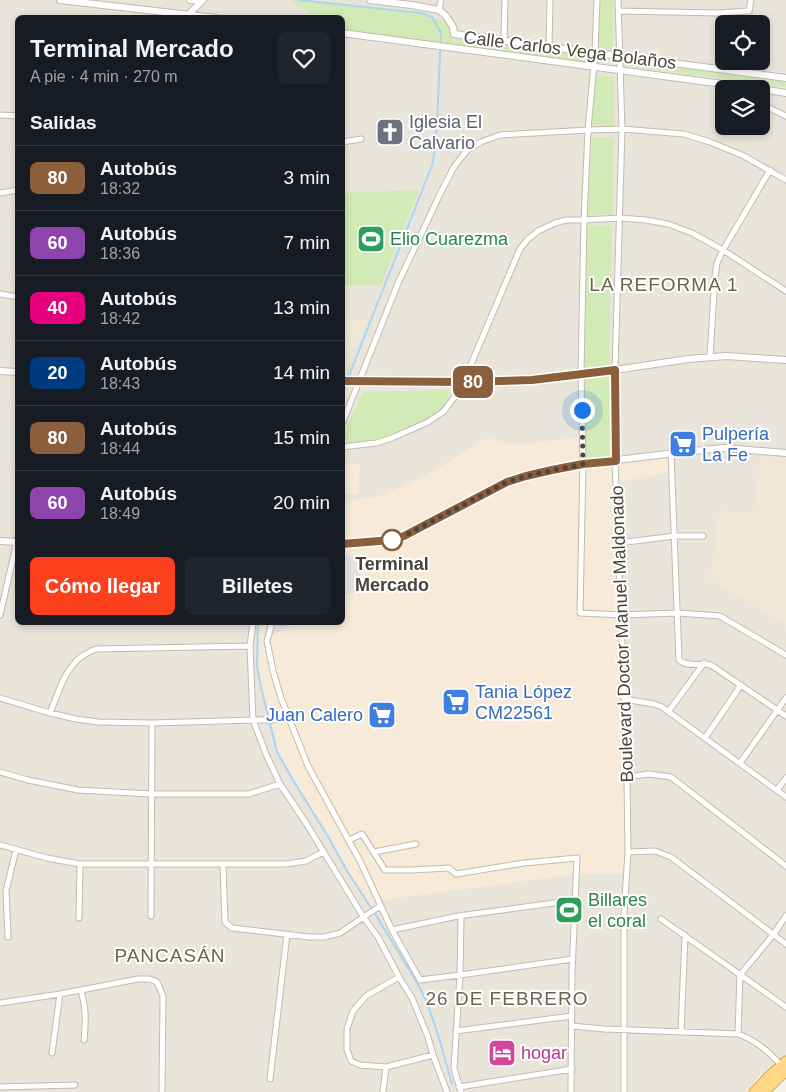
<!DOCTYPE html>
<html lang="es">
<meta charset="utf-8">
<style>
body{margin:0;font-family:Arial,sans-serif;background:#20242c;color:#f1f3f6;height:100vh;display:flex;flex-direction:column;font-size:19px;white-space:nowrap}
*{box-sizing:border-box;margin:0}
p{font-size:16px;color:#9ea1a6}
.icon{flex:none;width:28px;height:28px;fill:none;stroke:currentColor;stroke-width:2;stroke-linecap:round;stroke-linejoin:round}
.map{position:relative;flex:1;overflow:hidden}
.sheet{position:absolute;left:15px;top:15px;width:330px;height:610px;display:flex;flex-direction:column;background:#171b24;border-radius:8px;box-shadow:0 2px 8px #0003}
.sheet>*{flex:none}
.badge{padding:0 10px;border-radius:8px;font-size:18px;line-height:32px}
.fabs{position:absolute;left:715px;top:15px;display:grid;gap:10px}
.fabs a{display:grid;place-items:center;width:55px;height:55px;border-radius:8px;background:#171b24;box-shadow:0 2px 8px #0003;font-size:25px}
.you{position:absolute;width:25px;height:25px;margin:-12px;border:4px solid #fff;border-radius:50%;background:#1a73e8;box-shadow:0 0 0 8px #1a73e833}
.map>.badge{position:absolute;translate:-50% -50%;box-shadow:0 0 0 2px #fff}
h2{padding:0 15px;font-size:19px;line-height:45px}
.round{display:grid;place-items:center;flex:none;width:52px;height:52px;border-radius:8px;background:#20242c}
.headline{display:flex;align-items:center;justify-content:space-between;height:85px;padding:0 15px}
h1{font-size:24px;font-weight:600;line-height:38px}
.action{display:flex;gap:10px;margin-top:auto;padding:10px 15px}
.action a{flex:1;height:58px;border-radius:8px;background:#fc3f1d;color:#fff;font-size:20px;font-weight:600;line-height:58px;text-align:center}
.action a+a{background:#20242c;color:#f1f3f6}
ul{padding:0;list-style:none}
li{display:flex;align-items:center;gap:15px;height:65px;padding:0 15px;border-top:1px solid #363941}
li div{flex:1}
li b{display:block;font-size:19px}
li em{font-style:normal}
li .badge{min-width:55px;font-weight:700;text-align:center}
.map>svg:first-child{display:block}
</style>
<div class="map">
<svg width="786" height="1092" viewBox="0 0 786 1092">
<rect width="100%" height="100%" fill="#f6f3ec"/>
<path fill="#eae5da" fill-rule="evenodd" d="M 0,0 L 786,0 L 786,1059 L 760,1075 L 747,1092 L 0,1092 ZM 18,18 L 342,18 L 342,622 L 18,622 ZM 724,24 L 761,24 L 761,61 L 724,61 ZM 724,89 L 761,89 L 761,126 L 724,126 Z"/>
<path fill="#f7ead8" d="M 343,391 L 356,391 L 343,424 L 342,392 Z
M 580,437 L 583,464 L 671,453 L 672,471 L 617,483 L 627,777 L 627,873 L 577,874 L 382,900 L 380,906 L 373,911 L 347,871 L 329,838 L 277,752 L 262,691 L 257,667 L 258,623 L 342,622 L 343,502 L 381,496 L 427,475 L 487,438 L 516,445 Z
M 343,463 L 360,465 L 358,494 L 343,494 Z"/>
<path fill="#efe8d6" d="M 343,319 L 366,320 L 344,375 L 342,375 Z
M 761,456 L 786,458 L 786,625 L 710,579 L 720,511 L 753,513 Z"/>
<path fill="#d2eab5" d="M 291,0 L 421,13 L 447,22 L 454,34 L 451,47 L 343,33 L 342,18 L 307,17 L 308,10 L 297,7 Z
M 600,0 L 613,0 L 613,50 L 599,48 Z
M 455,39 L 586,55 L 585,63 L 454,46 Z
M 623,59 L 786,81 L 786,87 L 622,65 Z
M 594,75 L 614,77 L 614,126 L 592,125 Z
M 592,137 L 614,137 L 613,214 L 588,215 Z
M 419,190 L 381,285 L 343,285 L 343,193 Z
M 586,226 L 612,226 L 609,366 L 585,367 Z
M 609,377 L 609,459 L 586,459 L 584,378 Z
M 450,390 L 443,409 L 422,422 L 392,436 L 362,442 L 351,443 L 344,438 L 347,427 L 363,392 Z"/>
<path fill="#e5e3e0" d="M 356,554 L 357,556 L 361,556 L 363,571 L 361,571 L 360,573 L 363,584 L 358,585 L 360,592 L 343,595 L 343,556 Z
M 274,623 L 292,623 L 288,624 L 289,628 L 276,633 L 270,637 Z"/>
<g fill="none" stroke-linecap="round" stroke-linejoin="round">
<path stroke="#a9d4f2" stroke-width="2" d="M 299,0 L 421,13 L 432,17 L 441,33 L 437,124 L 433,163 L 348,378
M 342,392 L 346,383
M 258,622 L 257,667 L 262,691 L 277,752 L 294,782 L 329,838 L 347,871 L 374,912 L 416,981 L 427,1002 L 439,1038 L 452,1084"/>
<defs>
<path id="minor" d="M 597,0 L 595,53 L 588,130 L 584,220 L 581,374 L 583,464 L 580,613 L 621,615 L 678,613 L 720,616 L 786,655
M 618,0 L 622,129 L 615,370 L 615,461 L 627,777 L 628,852 L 624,914 L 624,1092
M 439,10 L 441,0
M 619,11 L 718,13 L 749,11 L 751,0
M 504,41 L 505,0
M 549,47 L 550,0
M 761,104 L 786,116
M 0,115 L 18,116
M 342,142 L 361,139
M 0,193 L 18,190
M 0,294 L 18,297
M 710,357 L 715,277 L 717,263 L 723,250 L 770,170
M 342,424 L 399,281 L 441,192 L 454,167 L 464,154 L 470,148 L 481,142 L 500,135 L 588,130 L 622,129 L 684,134 L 710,142 L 744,156 L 786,180
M 342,447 L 376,443 L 392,438 L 428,422 L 443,412 L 460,390 L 520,249 L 527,240 L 538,231 L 555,223 L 566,220 L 584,220 L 619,218 L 646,220 L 668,224 L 692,233 L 723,250 L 786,291
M 671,453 L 679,660 C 686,667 701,663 711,665 L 786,716
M 618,543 L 675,536 L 703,536
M 0,615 L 18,537
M 253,622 L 250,646 L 253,720 L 266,754 L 280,784 L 306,823 L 364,918 L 378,937 L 399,977 L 412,998 L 428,1037 L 433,1055 L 447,1092
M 272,622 L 267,641 L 273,671 L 281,698 L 308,766 L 361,863 L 392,930 L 420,980 L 460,975 L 573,959
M 0,698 L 50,713 L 76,719 L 98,722 L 152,723 L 257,720 L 273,720 L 289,714
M 624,699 L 654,704 L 662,707 L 786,797
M 668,712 L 704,663
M 50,713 C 58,694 64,670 81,657 C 85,654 91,651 96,649 L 250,646
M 705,738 L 741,685
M 740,763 L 786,698
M 0,772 L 28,780 L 78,790 L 152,794 L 249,794 L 280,784
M 627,777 L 649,774 L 671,777 L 786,866
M 777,790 L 786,778
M 349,840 L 362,834 L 385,870 L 412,870 L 449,868 L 456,874 L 524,863 L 577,858 L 572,972 L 571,1092
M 0,845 L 47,858 L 80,864 L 286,864 L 306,861 L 323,852
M 374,852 L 416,844
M 628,852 L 655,851 L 671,857 L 786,944
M 223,865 L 225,922 L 232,928 L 309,937 L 324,937 L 340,933 L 380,906
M 151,916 L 152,723
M 79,918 L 80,864
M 661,919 L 786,1007
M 392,930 L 458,916 L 576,900
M 8,937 L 6,891 L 16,850
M 399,977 L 366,996 L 353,1011 L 347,1029 L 347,1050 L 351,1061 L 360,1065 L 386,1067 L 433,1055
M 81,990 C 86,1010 86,1019 84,1040
M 0,1003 L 60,994 L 138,979 L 150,979 L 157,982 L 163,996 L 162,1092
M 572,1026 L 604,1029 L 738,1034 C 757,1041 768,1051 781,1065
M 456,1031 L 572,1016
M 681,1032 L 685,935
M 738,1034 L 740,975 L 773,935 L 786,916
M 52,1053 L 60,994
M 270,1079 L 287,934
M 0,1087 L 75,1085
M 459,1087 L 572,1069
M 383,1092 L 386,1067
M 461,1092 L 454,1068 L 460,975 L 461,916"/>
<path id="tertiary" d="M 60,0 L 216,18
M 190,0 L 202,1
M 370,0 L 411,5 L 439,10 L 446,16 L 453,27 L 454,34 L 786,78
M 189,14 L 203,0
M 342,33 L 760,89
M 761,89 L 786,93
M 0,371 L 18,372
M 342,381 L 463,382 L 532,380 L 615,370 L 688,359 L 726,356 L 786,360
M 0,541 L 18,542
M 342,544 L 392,540 L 404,536 L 498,486 L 526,475 L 583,464 L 684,452 L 724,448 L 786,453"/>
<path id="trunk" d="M 754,1092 L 768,1077 L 786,1061
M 764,1092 L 786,1071"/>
</defs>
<use href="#minor" stroke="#c2bbae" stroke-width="7"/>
<use href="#tertiary" stroke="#c2bbae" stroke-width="8"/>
<use href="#trunk" stroke="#e0a43c" stroke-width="11"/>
<use href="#minor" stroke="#fff" stroke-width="5"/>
<use href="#tertiary" stroke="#fff" stroke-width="6"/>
<use href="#trunk" stroke="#ffd985" stroke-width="9"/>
</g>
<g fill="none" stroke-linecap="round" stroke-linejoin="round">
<defs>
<path id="line" d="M 342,381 L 463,382 L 532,380 L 615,370 L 616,461 L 583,464 L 552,470 L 526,476 L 507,482 L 404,536 L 392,540 L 342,544"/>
</defs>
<use href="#line" stroke="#fff" stroke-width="11"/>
<use href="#line" stroke="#8b5e3c" stroke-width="8"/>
<path stroke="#4b4439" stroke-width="5" stroke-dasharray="0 9" d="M 392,540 L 404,536 L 507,482 L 526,476 L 583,464 L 582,410"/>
</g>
<defs>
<symbol id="church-square" viewBox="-11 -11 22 22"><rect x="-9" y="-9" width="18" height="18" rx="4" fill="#6b7280" stroke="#fff"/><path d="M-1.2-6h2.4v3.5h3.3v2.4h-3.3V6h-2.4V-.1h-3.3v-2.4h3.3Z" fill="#fff"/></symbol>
<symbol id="stadium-square" viewBox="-11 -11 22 22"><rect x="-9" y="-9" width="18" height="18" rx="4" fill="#2e9e5b" stroke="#fff"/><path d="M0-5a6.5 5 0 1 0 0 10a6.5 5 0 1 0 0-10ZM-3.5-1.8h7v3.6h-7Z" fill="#fff"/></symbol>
<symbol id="supermarket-square" viewBox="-11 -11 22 22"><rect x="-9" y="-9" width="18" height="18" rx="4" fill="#3f7fe0" stroke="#fff"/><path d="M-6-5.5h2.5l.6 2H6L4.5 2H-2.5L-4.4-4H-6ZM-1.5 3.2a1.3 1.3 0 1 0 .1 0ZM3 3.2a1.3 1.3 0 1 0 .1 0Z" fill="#fff"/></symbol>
<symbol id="hotel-square" viewBox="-11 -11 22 22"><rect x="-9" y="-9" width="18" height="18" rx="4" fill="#d1479c" stroke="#fff"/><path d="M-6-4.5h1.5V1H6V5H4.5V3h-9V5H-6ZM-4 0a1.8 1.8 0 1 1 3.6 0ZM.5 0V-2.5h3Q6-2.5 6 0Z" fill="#fff"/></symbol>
</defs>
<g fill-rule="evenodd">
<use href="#church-square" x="374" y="116" width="32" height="32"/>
<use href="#stadium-square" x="355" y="223" width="32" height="32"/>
<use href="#supermarket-square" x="667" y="428" width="32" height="32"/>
<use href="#supermarket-square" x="440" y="686" width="32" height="32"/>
<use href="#supermarket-square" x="366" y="699" width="32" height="32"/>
<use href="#stadium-square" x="553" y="894" width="32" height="32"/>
<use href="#hotel-square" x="486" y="1037" width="32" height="32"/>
</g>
<circle fill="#fff" stroke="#8b5e3c" stroke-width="2.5" cx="392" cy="540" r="10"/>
<g text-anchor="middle" stroke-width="4" stroke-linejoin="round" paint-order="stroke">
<g font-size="18" fill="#4b4439" stroke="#fff">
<text transform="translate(570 50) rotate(7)" y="6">Calle Carlos Vega Bolaños</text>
<text transform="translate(622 634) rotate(-92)" y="6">Boulevard Doctor Manuel Maldonado</text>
</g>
<g font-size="18" fill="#5b616d" stroke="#fff" text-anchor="start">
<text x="409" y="128">Iglesia El<tspan x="409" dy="21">Calvario</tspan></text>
</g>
<g font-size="18" fill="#27864d" stroke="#fff" text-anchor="start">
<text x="390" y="245">Elio Cuarezma</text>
<text x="588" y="906">Billares<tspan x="588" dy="21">el coral</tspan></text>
</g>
<g font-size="18" fill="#366cbe" stroke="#fff" text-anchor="start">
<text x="702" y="440">Pulpería<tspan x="702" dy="21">La Fe</tspan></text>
<text x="475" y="698">Tania López<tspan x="475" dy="21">CM22561</tspan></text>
<text x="363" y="721" text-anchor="end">Juan Calero</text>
</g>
<g font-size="18" font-weight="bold" fill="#4b4439" stroke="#fff">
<text x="392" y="570">Terminal<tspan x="392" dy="21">Mercado</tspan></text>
</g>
<g font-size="18" fill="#b23c85" stroke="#fff" text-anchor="start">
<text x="521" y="1059">hogar</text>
</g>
<g font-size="19" letter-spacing="1" fill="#6e6250" stroke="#fff">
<text x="664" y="291">LA REFORMA 1</text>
<text x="170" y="962">PANCASÁN</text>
<text x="507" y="1005">26 DE FEBRERO</text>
</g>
</g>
</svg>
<div class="fabs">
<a><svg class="icon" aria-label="locate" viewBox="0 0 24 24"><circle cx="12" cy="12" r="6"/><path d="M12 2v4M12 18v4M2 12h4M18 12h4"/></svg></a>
<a><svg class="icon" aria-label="layers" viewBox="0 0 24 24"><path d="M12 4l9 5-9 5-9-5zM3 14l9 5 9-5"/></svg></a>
</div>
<div class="you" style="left:582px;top:410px"></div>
<b class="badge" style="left:473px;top:382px;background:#8b5e3c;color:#fff">80</b>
<section class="sheet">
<div class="headline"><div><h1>Terminal Mercado</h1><p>A pie · 4 min · 270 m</p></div><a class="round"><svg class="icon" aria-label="heart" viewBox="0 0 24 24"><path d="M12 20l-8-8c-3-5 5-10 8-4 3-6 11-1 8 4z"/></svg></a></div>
<h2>Salidas</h2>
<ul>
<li><span class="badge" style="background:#8b5e3c;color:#fff">80</span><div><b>Autobús</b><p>18:32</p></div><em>3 min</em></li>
<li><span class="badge" style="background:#8e44ad;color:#fff">60</span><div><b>Autobús</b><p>18:36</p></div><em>7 min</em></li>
<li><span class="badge" style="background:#e6007e;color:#fff">40</span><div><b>Autobús</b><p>18:42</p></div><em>13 min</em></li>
<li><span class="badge" style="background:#003b80;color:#fff">20</span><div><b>Autobús</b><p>18:43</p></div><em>14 min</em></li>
<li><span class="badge" style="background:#8b5e3c;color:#fff">80</span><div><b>Autobús</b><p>18:44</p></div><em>15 min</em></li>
<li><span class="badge" style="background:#8e44ad;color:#fff">60</span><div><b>Autobús</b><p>18:49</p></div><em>20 min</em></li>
</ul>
<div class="action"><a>Cómo llegar</a><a>Billetes</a></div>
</section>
</div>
